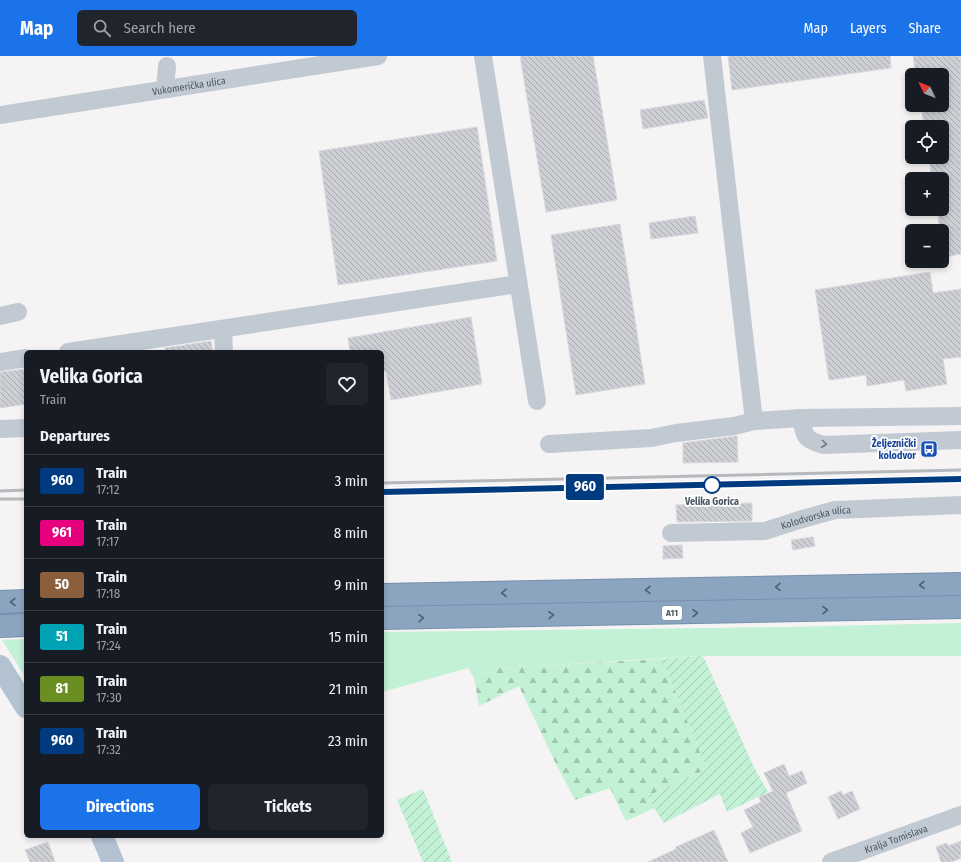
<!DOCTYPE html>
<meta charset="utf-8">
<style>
body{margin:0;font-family:"Fira Sans Condensed",sans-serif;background:#20242c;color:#f1f3f6;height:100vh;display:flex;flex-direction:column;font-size:15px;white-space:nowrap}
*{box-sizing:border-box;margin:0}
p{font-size:13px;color:#9ea1a6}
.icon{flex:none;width:22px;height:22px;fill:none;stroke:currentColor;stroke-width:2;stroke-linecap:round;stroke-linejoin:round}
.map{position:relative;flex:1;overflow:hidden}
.side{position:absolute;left:24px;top:294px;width:360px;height:488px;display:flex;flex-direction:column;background:#171b24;border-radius:6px;box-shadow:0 2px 6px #0003}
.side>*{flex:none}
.badge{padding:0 8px;border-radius:3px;font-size:14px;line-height:26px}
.needle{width:26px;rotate:313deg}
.tools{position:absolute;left:905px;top:12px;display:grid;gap:8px}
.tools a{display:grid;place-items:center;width:44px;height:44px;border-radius:6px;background:#171b24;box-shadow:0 2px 6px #0003;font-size:20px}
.map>.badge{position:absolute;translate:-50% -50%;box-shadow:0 0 0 2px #fff}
h2{padding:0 16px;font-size:15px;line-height:36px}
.round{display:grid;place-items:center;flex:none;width:42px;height:42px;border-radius:6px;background:#20242c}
.head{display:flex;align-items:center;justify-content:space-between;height:68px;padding:0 16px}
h1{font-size:19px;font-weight:700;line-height:30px}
.cta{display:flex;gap:8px;margin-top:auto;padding:8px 16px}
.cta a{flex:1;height:46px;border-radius:6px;background:#1a73e8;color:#fff;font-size:16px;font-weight:700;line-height:46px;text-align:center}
.cta a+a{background:#20242c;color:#f1f3f6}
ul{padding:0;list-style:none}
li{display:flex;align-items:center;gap:12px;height:52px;padding:0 16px;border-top:1px solid #363941}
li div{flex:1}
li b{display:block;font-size:15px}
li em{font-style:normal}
li .badge{min-width:44px;font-weight:700;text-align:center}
header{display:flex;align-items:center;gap:24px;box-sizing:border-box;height:56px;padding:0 20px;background:#1a73e8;color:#fff}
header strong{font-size:19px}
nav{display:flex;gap:22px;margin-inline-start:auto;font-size:14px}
.search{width:280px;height:36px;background:#20242c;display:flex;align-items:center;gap:10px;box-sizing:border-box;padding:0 14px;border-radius:6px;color:#9ea1a6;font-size:15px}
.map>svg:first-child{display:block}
</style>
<header>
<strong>Map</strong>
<div class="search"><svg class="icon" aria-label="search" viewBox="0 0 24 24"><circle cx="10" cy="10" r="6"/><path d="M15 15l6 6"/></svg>Search here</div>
<nav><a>Map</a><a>Layers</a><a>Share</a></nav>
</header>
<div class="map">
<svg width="961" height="806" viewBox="0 0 961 806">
<defs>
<pattern id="forest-firs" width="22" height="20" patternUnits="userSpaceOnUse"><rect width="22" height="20" fill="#c3f1d5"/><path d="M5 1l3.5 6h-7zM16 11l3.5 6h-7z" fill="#a0c6b0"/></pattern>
<pattern id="garden-furrows" width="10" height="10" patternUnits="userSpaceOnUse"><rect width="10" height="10" fill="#c3f1d5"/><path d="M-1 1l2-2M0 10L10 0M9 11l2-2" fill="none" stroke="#a0c6b0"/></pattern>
<pattern id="building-back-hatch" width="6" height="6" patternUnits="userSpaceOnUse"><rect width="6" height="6" fill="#cdcfd5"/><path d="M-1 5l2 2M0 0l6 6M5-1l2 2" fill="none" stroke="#a8abb0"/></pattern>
</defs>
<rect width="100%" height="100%" fill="#f5f3f3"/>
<path fill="#c3f1d5" d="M 961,567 L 961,600 L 703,600 L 499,612 L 474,622 L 468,612 L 382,636 L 382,576 L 786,571 Z
M 26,583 L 26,622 L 2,584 Z"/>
<path fill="url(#forest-firs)" d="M 662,603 L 707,713 L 648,740 L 654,752 L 626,765 L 610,732 L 575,744 L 556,708 L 519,630 L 479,650 L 474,622 L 499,612 Z"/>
<path fill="url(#garden-furrows)" d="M 703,600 L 754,711 L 768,736 L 727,756 L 720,738 L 664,767 L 654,752 L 648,740 L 707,713 L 662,603 Z
M 423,733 L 452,806 L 423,806 L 397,744 Z"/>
<path fill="url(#building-back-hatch)" stroke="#d7d9de" d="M 520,0 L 593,0 L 617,144 L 546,156 Z
M 728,0 L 890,0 L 891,12 L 732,34 Z
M 913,0 L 961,0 L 961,198 L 944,201 L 942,175 L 940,175 L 937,153 L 942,153 L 942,123 L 932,123 L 929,101 L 942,101 L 942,71 L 924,71 L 921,49 L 942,49 L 942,19 L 916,19 Z
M 704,44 L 708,62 L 643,73 L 640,54 Z
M 477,71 L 497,205 L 338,229 L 319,95 Z
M 695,160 L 698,177 L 651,183 L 649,167 Z
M 620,168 L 645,328 L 576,339 L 551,179 Z
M 930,216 L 933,237 L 961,233 L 961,301 L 943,303 L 947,328 L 906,335 L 904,324 L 867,330 L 866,319 L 829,324 L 815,234 Z
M 471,261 L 482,328 L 391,344 L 386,315 L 382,315 L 382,296 L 350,296 L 348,282 Z
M 211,285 L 213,296 L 165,296 L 165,292 Z
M 26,313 L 26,348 L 0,352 L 0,316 Z
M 737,380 L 738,406 L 683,407 L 683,387 Z
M 752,447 L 752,465 L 677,466 L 676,449 Z
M 813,481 L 815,490 L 793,494 L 791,484 Z
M 682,489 L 683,502 L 663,503 L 663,490 Z
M 784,708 L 789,720 L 802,715 L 807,727 L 786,737 L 802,775 L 750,797 L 741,777 L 753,771 L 744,754 L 761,746 L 759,741 L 773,735 L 764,717 Z
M 841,735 L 843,739 L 852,735 L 860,753 L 838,763 L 828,741 Z
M 714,774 L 728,806 L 648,806 L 676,793 L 676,791 Z
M 961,785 L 961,802 L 952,806 L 941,806 L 936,791 L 947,787 L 948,790 Z
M 48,786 L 55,806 L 30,806 L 25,794 Z"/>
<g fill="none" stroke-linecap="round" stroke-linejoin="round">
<defs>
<path id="highway" d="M 382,539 L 961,528
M 0,546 L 26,545
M 382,562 L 961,551
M 0,570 L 26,569"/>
</defs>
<use href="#highway" stroke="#7690ad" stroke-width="24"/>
<g stroke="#c1cad2" stroke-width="18">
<path d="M 483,0 L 537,345"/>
<path d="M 712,0 L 754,365"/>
<path d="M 165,33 L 167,10"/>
<path id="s1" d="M 0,59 L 378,0"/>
<path d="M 0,260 L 18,256"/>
<path d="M 223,273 L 224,296"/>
<path d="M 68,296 L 518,228"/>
<path d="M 0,306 L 26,302"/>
<path d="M 801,362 C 805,381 804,383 823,389 L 961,384"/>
<path d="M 0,373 L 26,372"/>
<path d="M 549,388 L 651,382 L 676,377 L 734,370 L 754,365 L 801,362 L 961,360"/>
<path id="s2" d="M 671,477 L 765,475 L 799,464 L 835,454 L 961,449"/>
<path id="s3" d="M 831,806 L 961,759"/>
</g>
<path stroke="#b3c2d1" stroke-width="22" d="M 0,610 L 26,651
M 102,780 L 113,806"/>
<use href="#highway" stroke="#8ba5c1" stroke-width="22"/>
<path stroke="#b5b8bd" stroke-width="3" d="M 382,427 L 961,414
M 0,435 L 26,434
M 382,436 L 961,423
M 0,443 L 26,443"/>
</g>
<defs><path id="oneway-chevron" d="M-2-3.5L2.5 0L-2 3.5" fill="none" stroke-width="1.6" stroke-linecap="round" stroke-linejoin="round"/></defs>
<use stroke="#6e7983" href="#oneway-chevron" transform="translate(824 388) rotate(7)"/>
<g stroke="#505e6b">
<use href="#oneway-chevron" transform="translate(922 529) rotate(179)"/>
<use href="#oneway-chevron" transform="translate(778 531) rotate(179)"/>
<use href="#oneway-chevron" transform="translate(648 534) rotate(179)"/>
<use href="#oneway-chevron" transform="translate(504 537) rotate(179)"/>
<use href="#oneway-chevron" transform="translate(13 546) rotate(179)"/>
<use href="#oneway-chevron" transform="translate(825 554) rotate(-1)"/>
<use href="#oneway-chevron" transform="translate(695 557) rotate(-1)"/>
<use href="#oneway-chevron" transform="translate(551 559) rotate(-1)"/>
<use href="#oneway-chevron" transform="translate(421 562) rotate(-1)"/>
</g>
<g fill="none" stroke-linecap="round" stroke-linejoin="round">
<defs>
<path id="line" d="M 382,436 L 961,423"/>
</defs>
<use href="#line" stroke="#fff" stroke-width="9"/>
<use href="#line" stroke="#003b80" stroke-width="6"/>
</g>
<defs>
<symbol id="bus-square" viewBox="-11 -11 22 22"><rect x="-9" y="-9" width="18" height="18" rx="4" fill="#1a4fb4" stroke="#fff"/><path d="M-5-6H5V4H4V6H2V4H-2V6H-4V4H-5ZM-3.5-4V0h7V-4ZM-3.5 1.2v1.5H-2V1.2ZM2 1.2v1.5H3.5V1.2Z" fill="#fff"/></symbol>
</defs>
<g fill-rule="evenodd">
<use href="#bus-square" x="919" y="383" width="20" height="20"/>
</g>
<circle fill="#fff" stroke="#003b80" stroke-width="2" cx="712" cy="429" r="8"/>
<g text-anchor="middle" stroke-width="3.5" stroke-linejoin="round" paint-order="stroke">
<rect fill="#fff" stroke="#808990" stroke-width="1" x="662" y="550" width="20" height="14" rx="3"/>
<g font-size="9" font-weight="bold" fill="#4a5661">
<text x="672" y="560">A11</text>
</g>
<g font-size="10" fill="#4a5661" stroke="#fff">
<text dy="4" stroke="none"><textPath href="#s1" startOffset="191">Vukomerička ulica</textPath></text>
<text dy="4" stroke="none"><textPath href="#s2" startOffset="147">Kolodvorska ulica</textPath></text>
<text dy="4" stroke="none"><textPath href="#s3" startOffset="69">Kralja Tomislava</textPath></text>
</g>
<g font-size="10" font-weight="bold" fill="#164399" stroke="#fff" text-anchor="end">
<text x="916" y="391">Željeznički<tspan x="916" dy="12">kolodvor</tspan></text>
</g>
<g font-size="10" font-weight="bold" fill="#4a5661" stroke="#fff">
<text x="712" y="449">Velika Gorica</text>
</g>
</g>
</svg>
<div class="tools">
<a><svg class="needle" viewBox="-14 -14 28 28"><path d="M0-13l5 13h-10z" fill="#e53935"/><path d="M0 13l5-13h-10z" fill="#9ea1a6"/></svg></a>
<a><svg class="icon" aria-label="locate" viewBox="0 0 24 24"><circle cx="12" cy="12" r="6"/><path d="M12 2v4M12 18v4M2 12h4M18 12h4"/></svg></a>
<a>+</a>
<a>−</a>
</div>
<b class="badge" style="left:585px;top:431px;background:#003b80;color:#fff">960</b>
<section class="side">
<div class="head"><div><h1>Velika Gorica</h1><p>Train</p></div><a class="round"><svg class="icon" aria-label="heart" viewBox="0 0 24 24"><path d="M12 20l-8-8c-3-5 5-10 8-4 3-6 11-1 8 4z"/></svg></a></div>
<h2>Departures</h2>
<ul>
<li><span class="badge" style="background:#003b80;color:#fff">960</span><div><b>Train</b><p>17:12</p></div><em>3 min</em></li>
<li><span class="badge" style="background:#e6007e;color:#fff">961</span><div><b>Train</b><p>17:17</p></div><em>8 min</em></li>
<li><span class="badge" style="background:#8b5e3c;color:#fff">50</span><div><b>Train</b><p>17:18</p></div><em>9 min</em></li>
<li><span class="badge" style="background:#00a3b4;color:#fff">51</span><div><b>Train</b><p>17:24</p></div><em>15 min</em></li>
<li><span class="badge" style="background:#6b8e23;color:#fff">81</span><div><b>Train</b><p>17:30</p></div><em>21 min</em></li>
<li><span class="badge" style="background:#003b80;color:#fff">960</span><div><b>Train</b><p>17:32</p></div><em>23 min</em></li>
</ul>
<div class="cta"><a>Directions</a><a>Tickets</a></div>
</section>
</div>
